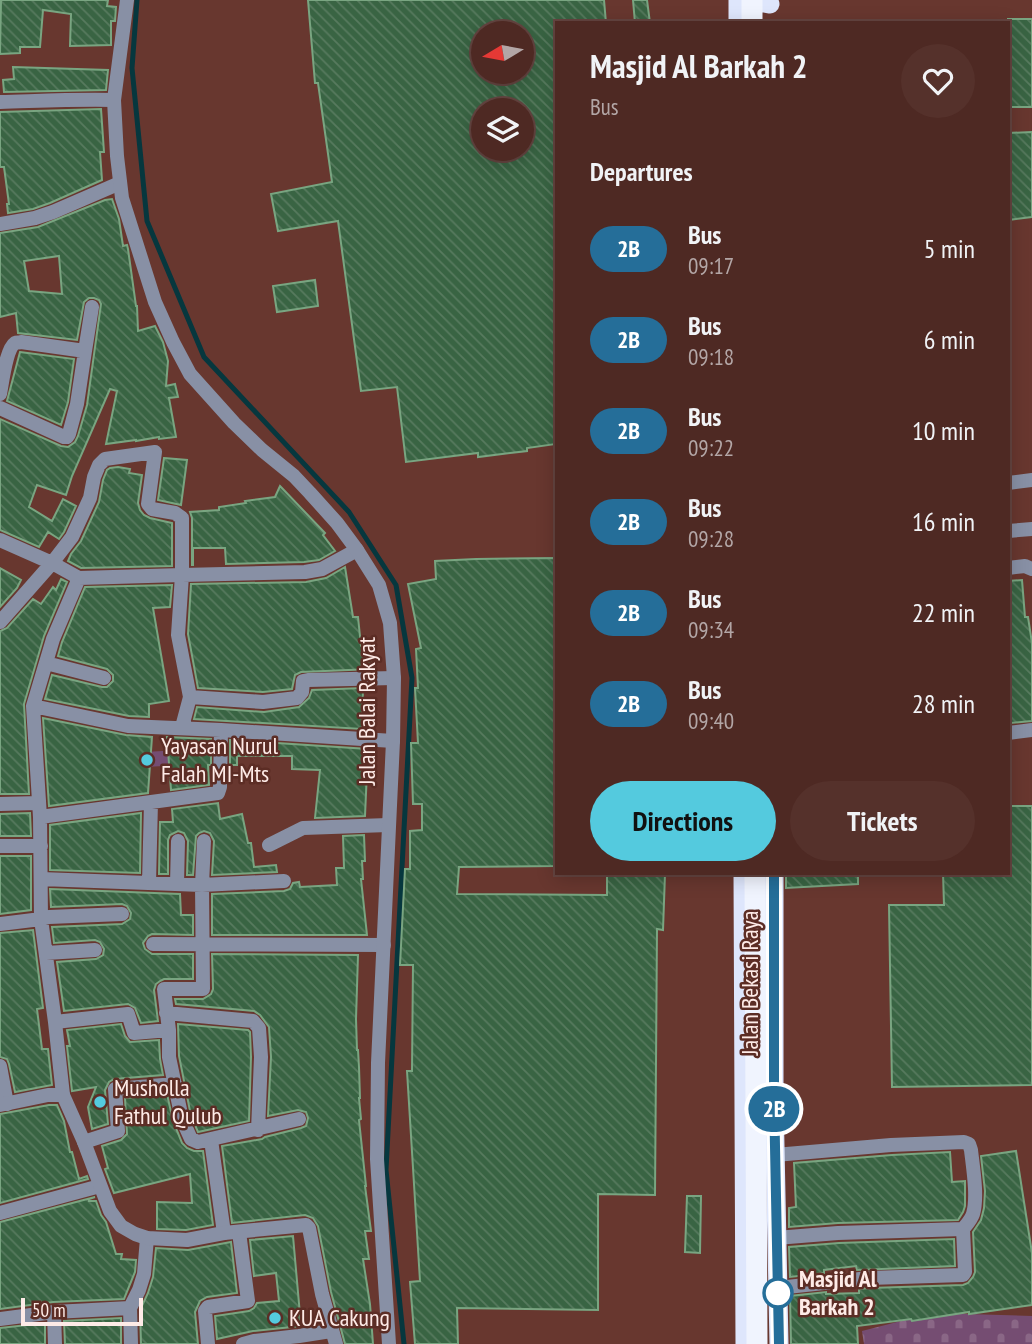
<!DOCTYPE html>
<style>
body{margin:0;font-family:"PT Sans Narrow",sans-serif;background:#55312b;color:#f1f3f6;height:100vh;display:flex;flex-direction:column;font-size:26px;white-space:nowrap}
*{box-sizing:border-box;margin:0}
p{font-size:23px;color:#b3a6a6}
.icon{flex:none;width:38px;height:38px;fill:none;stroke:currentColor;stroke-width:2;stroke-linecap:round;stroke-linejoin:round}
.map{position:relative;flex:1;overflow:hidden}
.sheet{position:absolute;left:555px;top:21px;width:455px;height:854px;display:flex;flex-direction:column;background:#4e2923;border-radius:0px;box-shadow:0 4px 18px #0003,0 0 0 2px #654541}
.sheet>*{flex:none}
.badge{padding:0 14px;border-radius:23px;font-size:24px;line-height:46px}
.needle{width:46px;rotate:260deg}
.buttons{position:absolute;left:471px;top:21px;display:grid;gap:14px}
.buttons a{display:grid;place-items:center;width:63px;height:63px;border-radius:50%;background:#4e2923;box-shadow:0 4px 18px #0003,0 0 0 2px #654541;font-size:35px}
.scale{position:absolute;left:21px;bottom:18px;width:122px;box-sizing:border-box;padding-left:7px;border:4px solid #feebe7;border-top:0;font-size:19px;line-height:24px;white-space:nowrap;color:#feebe7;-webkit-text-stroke:5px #5c2d25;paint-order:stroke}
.map>.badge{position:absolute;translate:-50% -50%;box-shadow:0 0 0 4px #fff}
h2{padding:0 35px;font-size:26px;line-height:63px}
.round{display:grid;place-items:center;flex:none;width:74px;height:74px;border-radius:37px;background:#55312b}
.summary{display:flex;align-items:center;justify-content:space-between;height:119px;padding:0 35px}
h1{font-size:33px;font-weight:700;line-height:52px}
.primary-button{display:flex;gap:14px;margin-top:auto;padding:14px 35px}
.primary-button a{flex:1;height:80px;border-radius:42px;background:#54cade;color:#111;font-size:28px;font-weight:700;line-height:80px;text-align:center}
.primary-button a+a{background:#55312b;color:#f1f3f6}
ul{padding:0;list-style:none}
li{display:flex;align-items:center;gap:21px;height:91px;padding:0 35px}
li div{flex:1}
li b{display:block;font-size:26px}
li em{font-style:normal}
li .badge{min-width:77px;font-weight:700;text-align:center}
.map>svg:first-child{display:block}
</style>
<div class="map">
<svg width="1032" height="1344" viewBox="0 0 1032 1344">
<defs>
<pattern id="cemetery-stones" width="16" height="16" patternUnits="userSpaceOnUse" patternTransform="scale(1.75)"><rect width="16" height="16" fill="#754d72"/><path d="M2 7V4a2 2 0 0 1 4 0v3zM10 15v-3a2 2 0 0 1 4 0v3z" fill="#8a6786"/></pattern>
<pattern id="building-back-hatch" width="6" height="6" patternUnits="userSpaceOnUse" patternTransform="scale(1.75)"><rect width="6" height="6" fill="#396443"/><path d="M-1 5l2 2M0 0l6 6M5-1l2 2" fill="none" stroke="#577a5e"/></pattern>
</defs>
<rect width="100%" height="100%" fill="#68372f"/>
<path fill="url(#cemetery-stones)" d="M 932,1313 L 1032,1316 L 1032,1344 L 864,1344 L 862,1331 Z"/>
<path fill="#754d72" d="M 180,750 L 181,765 L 128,768 L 127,753 Z"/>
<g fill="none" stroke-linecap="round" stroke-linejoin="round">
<path stroke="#06373e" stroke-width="5" d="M 137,0 L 132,68 L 147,221 L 204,357 L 349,512 L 396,585 L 412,678 L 386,1170 L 404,1344"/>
</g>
<path fill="url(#building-back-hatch)" stroke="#79a581" stroke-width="2" fill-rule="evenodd" d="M 1,0 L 108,0 L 107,6 L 116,7 L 115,21 L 111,21 L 111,45 L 70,46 L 71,14 L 43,10 L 40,47 L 20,47 L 20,53 L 0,54 Z
M 308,0 L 604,0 L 606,23 L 556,23 L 556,444 L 527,448 L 527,451 L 478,457 L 478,453 L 406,462 L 397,387 L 361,391 L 338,221 L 278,231 L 271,194 L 332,182 L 318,83 L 315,83 ZM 483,33 L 522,33 L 522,72 L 483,72 ZM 483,110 L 522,110 L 522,149 L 483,149 Z
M 633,0 L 647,0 L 650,23 L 635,23 Z
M 1008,19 L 1032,19 L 1032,107 L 1008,107 Z
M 13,67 L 108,70 L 106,90 L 4,92 L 3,80 L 14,79 Z
M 101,109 L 104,152 L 100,152 L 102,180 L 50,203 L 33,209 L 8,213 L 7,204 L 9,204 L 4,167 L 0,167 L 0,112 Z
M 1032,132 L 1032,217 L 1008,220 L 1008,133 Z
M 112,199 L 119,219 L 123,246 L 127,245 L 128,249 L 136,306 L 137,306 L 138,331 L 155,326 L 163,342 L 168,361 L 166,386 L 175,384 L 178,397 L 169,398 L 176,437 L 159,439 L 159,437 L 136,441 L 136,440 L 106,444 L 117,391 L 110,389 L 72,476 L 66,495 L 37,485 L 29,507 L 52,521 L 63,499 L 76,506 L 64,532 L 59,539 L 48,532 L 39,547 L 0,530 L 0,419 L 61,446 L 68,447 L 75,442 L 78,436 L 87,405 L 101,304 L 99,300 L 94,298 L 89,298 L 84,302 L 77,340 L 18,333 L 16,313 L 0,317 L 0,233 L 38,227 L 105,200 ZM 59,256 L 62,294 L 29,291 L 24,261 Z
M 315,280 L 318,306 L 277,312 L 273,286 Z
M 20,352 L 74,359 L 68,402 L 61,425 L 7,401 Z
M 164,458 L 187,460 L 181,505 L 158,500 Z
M 118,467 L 130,469 L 129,473 L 142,475 L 138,503 L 140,510 L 144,515 L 150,518 L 172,523 L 172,566 L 81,568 L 68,561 L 71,554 L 81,541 L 99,502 L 103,480 L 107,470 L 110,468 Z
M 280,486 L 325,533 L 323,535 L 335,551 L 319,560 L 304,562 L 226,564 L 225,548 L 193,548 L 193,565 L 192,565 L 192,518 L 190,512 L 219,510 L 219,507 L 246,503 L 245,501 L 275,497 Z
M 556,558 L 556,866 L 459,867 L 457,894 L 607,895 L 607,876 L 638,873 L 665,874 L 663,930 L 657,929 L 655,1195 L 598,1194 L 598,1310 L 457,1308 L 458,1344 L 415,1344 L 410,1282 L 420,1281 L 407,1071 L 412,1071 L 413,965 L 400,965 L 405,869 L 410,869 L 410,831 L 422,830 L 422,804 L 413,804 L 411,743 L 418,743 L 415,688 L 418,688 L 416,649 L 421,648 L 408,584 L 436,579 L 435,561 L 476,559 Z
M 345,567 L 353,617 L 358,617 L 361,646 L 370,646 L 372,669 L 301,672 L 295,675 L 292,689 L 263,692 L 198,688 L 188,634 L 191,584 L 306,582 L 326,578 Z
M 0,568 L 21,580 L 17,588 L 0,607 Z
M 61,579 L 67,582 L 44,636 L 24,704 L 29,794 L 0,794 L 0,631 L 7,628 L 33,599 L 41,604 L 53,587 L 56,590 Z
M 1022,580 L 1025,617 L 1028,617 L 1032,643 L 1032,721 L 1011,723 L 1008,698 L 1008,581 Z
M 172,585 L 170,607 L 153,608 L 169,701 L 149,704 L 149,717 L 129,716 L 45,699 L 52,675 L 102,687 L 107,687 L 113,681 L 113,675 L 107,669 L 58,656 L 62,642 L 85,587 Z
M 363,688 L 362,729 L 194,719 L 197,707 L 264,712 L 299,707 L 309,698 L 312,690 Z
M 43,718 L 126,735 L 152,737 L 148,793 L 49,806 Z
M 167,737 L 211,739 L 211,765 L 208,765 L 209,785 L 171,790 Z
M 230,740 L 368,749 L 365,816 L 315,818 L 320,770 L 292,769 L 292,756 L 237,756 L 237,765 L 230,765 Z
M 218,803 L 220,819 L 242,814 L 248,843 L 251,843 L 254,867 L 276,865 L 277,872 L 212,875 L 214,841 L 210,833 L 204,831 L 199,833 L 196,836 L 193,875 L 187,875 L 188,841 L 184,833 L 178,831 L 170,835 L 168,840 L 168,874 L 159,874 L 160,822 L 173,822 L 172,809 Z
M 1008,806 L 1032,806 L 1032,1085 L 892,1087 L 889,905 L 944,905 L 943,873 L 1008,873 Z
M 30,813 L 31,836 L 0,836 L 0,814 Z
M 141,813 L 140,873 L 50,870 L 50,825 Z
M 364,835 L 365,861 L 362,861 L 363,879 L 361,879 L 367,935 L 212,935 L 212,894 L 284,891 L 290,889 L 293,883 L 299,882 L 300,887 L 337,885 L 336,868 L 344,868 L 343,836 Z
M 0,856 L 31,856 L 31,910 L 0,914 Z
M 786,873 L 858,873 L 858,884 L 786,888 Z
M 50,889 L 180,894 L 181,915 L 193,915 L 193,935 L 152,934 L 148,936 L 143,943 L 145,949 L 152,954 L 193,954 L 193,979 L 164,979 L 160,981 L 156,984 L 154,990 L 158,1021 L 141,1023 L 135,1008 L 128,1004 L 64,1011 L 57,962 L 96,959 L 103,955 L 104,949 L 100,942 L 95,940 L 54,943 L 52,927 L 122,924 L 130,919 L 131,913 L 127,906 L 122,904 L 51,907 Z
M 33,930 L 43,1008 L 37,1009 L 42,1049 L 48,1049 L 52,1085 L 15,1092 L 9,1064 L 7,1059 L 0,1057 L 0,933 Z
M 212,954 L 358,955 L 356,1019 L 357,1050 L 358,1050 L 359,1067 L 360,1098 L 359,1098 L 361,1119 L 359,1120 L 366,1186 L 365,1186 L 371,1231 L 365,1231 L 369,1259 L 363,1259 L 370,1304 L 373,1344 L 345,1344 L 331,1292 L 318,1226 L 313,1218 L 305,1215 L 232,1223 L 222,1146 L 262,1139 L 265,1137 L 301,1128 L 306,1126 L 308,1118 L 306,1112 L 298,1110 L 268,1116 L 271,1057 L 269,1027 L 260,1015 L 254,1011 L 176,1004 L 175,999 L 203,999 L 211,994 L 213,989 Z
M 121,1024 L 125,1036 L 130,1042 L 159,1040 L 160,1059 L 163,1075 L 114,1079 L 109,1082 L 105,1090 L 108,1124 L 92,1129 L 88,1107 L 96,1087 L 72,1091 L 67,1046 L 70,1046 L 67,1030 Z
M 178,1024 L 248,1030 L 250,1032 L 251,1057 L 249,1121 L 198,1132 L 191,1116 L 179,1056 Z
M 167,1094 L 173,1121 L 182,1143 L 187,1148 L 194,1151 L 203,1151 L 213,1225 L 186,1230 L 157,1229 L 157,1202 L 192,1203 L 190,1174 L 114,1193 L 105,1169 L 108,1168 L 102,1146 L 121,1140 L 127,1134 L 125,1098 Z
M 49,1105 L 57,1105 L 64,1121 L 70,1152 L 72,1152 L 79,1179 L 87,1176 L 88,1179 L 0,1203 L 0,1114 Z
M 1016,1151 L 1032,1253 L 1032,1305 L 969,1314 L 969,1312 L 912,1321 L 911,1319 L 857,1326 L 858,1344 L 791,1344 L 790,1296 L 826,1292 L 826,1294 L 859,1293 L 859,1289 L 870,1288 L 963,1285 L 968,1283 L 973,1277 L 975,1272 L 973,1232 L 981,1220 L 984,1208 L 985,1191 L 981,1156 Z
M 950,1152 L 952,1182 L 965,1181 L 965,1206 L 963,1212 L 958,1220 L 838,1223 L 789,1227 L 789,1208 L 796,1207 L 794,1163 L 892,1155 Z
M 687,1196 L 701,1196 L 700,1253 L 685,1252 Z
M 95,1197 L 89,1199 L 89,1201 L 96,1201 L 101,1215 L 106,1222 L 116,1254 L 122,1254 L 121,1259 L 136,1260 L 135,1272 L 124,1299 L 53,1302 L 0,1309 L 0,1222 Z
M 293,1236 L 301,1326 L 253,1331 L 217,1339 L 215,1316 L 249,1311 L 254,1308 L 257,1303 L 279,1301 L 276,1273 L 254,1276 L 250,1240 Z
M 954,1239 L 955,1266 L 857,1270 L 856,1266 L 824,1270 L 824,1273 L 790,1277 L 789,1247 L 839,1243 Z
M 231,1242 L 237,1293 L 207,1297 L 200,1301 L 195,1312 L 198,1344 L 141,1344 L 140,1310 L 148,1293 L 153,1277 L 156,1248 L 188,1250 Z
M 121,1318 L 121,1344 L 65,1344 L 64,1321 Z
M 45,1323 L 45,1344 L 0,1344 L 0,1328 Z"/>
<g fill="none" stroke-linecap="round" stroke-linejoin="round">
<path stroke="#8890a5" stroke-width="14" d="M 0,102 C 38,101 76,99 114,100
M 0,224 L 35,218 L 53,212 L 120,183
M 0,394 C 2,384 6,349 15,343 C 17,342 19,343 21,342 L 85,351 L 92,307
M 0,408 L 64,437 L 67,437 L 69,434 L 77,404 L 85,351
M 1008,483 L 1032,480
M 1008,531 L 1032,529
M 0,540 L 52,563 L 79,578
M 1008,568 L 1025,566 L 1032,569
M 79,578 L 182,575 L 178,635 L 190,697 L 182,727
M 0,622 L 52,563 L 72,537 L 90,498 L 94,477 L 99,465 L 105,459 L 155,452 L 148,504 L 152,509 L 175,513 L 182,518 L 182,575 L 305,572 L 322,569 L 357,550
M 46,663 L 104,678
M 190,697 L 263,702 L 297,698 L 302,692 L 303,681 L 308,680 L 394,678
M 33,706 L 128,726 L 221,730 L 220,787 L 218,793 L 40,817
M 221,730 L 393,741
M 1008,733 L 1032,730
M 0,804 L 39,803
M 204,841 L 202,885 L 203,989 L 164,989 L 169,1030 L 169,1057 L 182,1119 L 191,1139 L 198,1142 L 299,1119
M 269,845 L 303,828 L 388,825
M 0,846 L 41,846
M 41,879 L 202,885 L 284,881
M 149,883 L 151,802
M 177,884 L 178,841
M 0,924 L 41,919 L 49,917 L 122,914
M 153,944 L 384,945
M 46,953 L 95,950
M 166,1013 L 253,1021 L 259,1028 L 261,1057 L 258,1130
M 55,1022 L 128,1014 L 134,1033 L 169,1030
M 0,1066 L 7,1104
M 63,1095 L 55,1022 L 41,919 L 40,817 L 33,706 L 53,639 L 79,578
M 211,1140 L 224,1233
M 84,1142 L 118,1131 L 115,1089 L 175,1084
M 775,1155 L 891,1145 L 964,1142 L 969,1144 L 971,1150 C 973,1168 978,1197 973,1214 C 971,1220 967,1224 963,1229 L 965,1272 L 963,1275 L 869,1278 L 778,1288
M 0,1213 L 100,1186
M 776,1238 L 838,1233 L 963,1229
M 54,1312 L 55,1344
M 0,1319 L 54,1312 L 130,1308
M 131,1344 L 130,1308 L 139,1290 L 144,1274 L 147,1238
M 208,1344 L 205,1311 L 208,1307 L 248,1301 L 239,1232
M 243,1344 L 254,1341 L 299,1336 L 331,1331"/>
<path stroke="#8890a5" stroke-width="14" d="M 127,0 L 114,100 L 117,156 L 122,198 L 155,302 L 173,342 L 190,374 L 234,423 L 262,450 L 294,476 L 310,493 L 337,523 L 357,550 L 379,585 L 390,623 L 394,678 L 393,741 L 378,1063 L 377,1159 L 389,1344
M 0,1105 L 48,1095 L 63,1095 L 84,1142 L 110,1211 L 121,1226 L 135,1234 L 147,1238 L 187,1240 L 224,1233 L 306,1225 L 309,1228 L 322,1294 L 336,1344"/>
<path stroke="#dee6fc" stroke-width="19" d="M 738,0 L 738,23
M 745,0 L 770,4
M 743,873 L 745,1344
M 774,873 L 774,1097 L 779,1344"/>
<path stroke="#f0f4fe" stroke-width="21" d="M 752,23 L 752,0
M 755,873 L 757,1344"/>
</g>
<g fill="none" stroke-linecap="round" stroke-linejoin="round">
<defs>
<path id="line" d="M 774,873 L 774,1097 L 779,1344"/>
</defs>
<use href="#line" stroke="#fff" stroke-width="16"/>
<use href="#line" stroke="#256e99" stroke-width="10"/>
</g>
<g fill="#54cade" stroke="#5c2d25" stroke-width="2.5">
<circle cx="147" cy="760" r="7"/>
<circle cx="100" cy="1102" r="7"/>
<circle cx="275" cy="1318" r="7"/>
</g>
<circle fill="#fff" stroke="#256e99" stroke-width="3.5" cx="778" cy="1293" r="14"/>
<g text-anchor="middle" stroke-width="5" stroke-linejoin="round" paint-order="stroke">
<g font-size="24" fill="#feebe7" stroke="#5c2d25">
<text transform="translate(367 711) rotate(-90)" y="8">Jalan Balai Rakyat</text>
<text transform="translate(750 983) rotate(-90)" y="8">Jalan Bekasi Raya</text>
</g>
<g font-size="24" fill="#feebe7" stroke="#5c2d25" text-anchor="start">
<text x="161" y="754">Yayasan Nurul<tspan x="161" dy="28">Falah MI-Mts</tspan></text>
<text x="114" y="1096">Musholla<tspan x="114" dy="28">Fathul Qulub</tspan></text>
<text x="289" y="1326">KUA Cakung</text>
</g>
<g font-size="24" font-weight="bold" fill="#feebe7" stroke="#5c2d25" text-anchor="start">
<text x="799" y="1287">Masjid Al<tspan x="799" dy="28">Barkah 2</tspan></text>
</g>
</g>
</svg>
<div class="buttons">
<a><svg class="needle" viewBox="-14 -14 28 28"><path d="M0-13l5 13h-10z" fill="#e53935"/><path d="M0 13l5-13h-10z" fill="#b3a6a6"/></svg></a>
<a><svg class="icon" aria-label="layers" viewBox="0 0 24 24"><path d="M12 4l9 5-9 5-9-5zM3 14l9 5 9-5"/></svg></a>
</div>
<div class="scale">50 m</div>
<b class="badge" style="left:774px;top:1109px;background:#256e99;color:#fff">2B</b>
<section class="sheet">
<div class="summary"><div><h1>Masjid Al Barkah 2</h1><p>Bus</p></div><a class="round"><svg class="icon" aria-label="heart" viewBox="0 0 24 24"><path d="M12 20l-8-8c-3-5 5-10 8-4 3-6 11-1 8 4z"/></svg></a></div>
<h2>Departures</h2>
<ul>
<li><span class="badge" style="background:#256e99;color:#fff">2B</span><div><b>Bus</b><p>09:17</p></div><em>5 min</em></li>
<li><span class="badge" style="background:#256e99;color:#fff">2B</span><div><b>Bus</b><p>09:18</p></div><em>6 min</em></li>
<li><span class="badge" style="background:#256e99;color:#fff">2B</span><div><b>Bus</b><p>09:22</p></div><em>10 min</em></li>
<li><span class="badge" style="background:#256e99;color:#fff">2B</span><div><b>Bus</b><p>09:28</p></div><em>16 min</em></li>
<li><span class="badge" style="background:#256e99;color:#fff">2B</span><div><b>Bus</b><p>09:34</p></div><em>22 min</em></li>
<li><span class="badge" style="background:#256e99;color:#fff">2B</span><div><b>Bus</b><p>09:40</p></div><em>28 min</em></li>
</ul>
<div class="primary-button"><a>Directions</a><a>Tickets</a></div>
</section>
</div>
